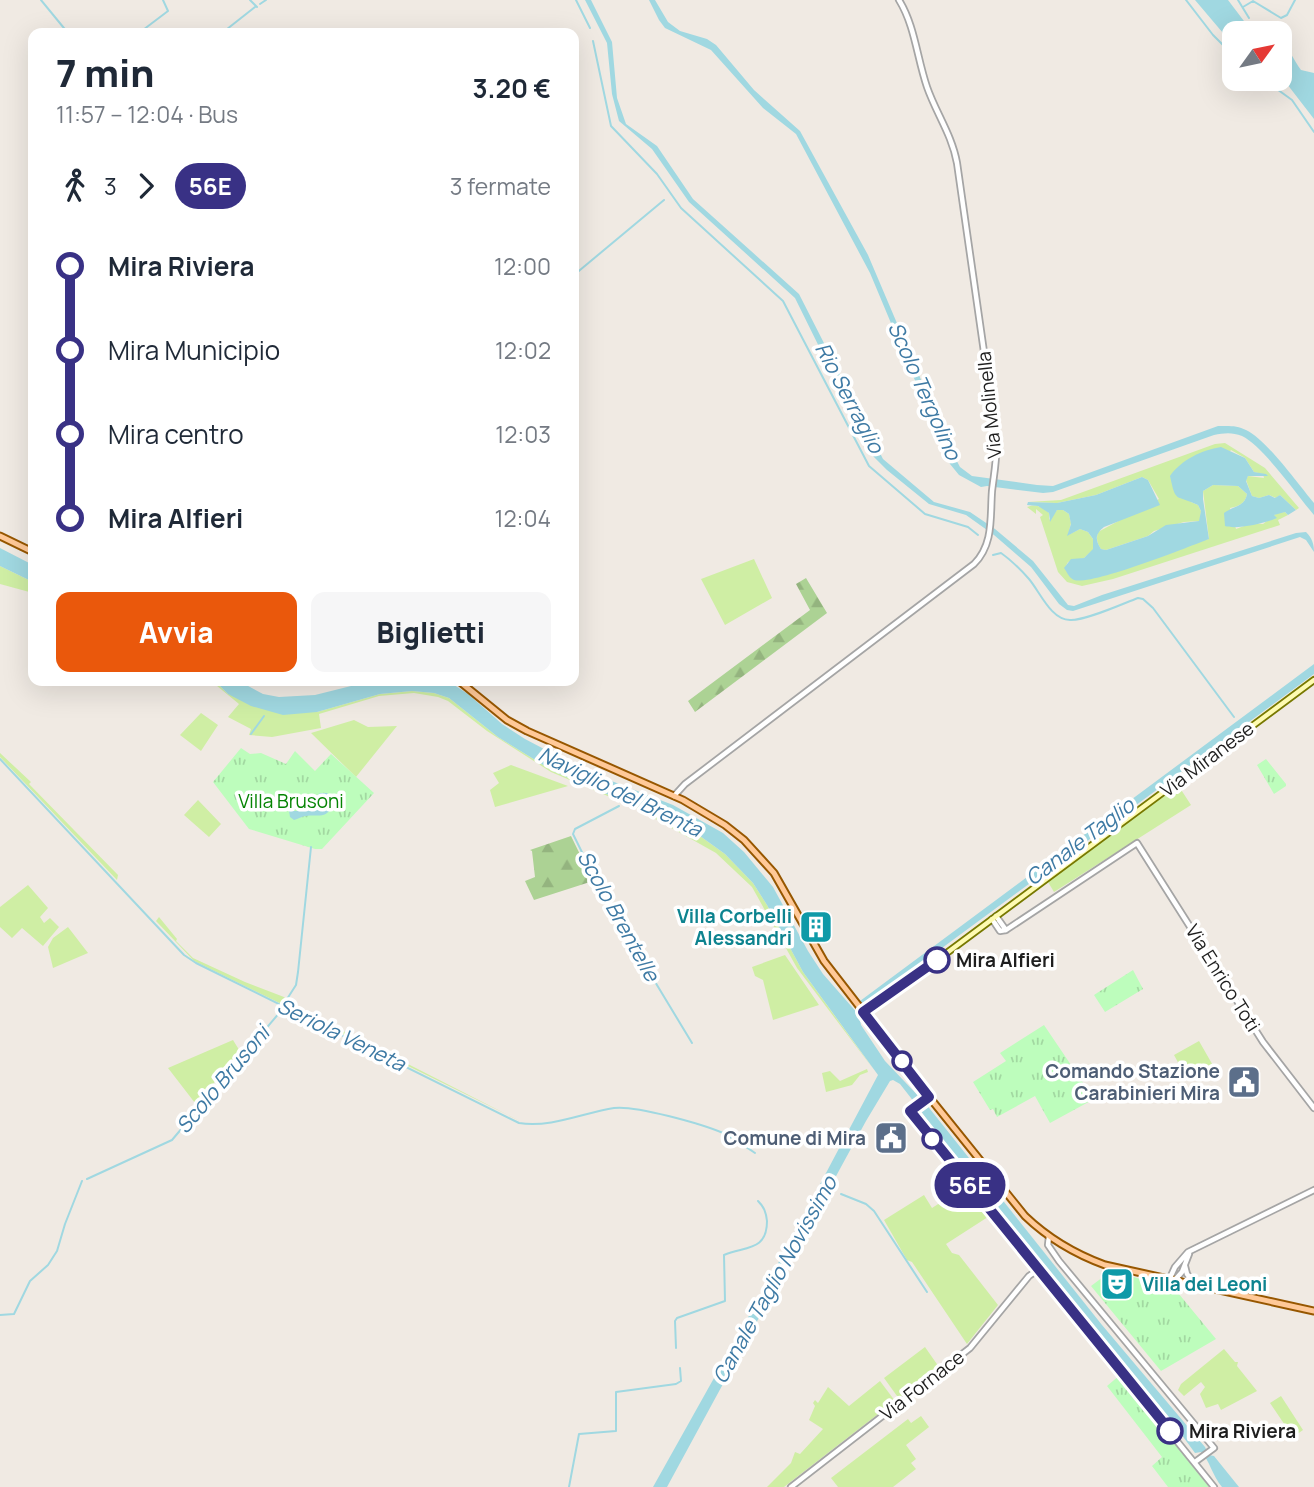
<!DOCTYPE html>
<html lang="it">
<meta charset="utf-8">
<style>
body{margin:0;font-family:Manrope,sans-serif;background:#f6f6f7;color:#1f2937;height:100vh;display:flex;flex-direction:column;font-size:26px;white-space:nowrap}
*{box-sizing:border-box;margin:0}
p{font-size:23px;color:#747a83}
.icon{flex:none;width:38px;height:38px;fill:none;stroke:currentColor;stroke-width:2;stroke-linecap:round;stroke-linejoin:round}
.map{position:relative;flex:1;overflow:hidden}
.drawer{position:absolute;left:28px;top:28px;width:551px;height:658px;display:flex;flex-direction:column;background:#fff;border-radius:14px;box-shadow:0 7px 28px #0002}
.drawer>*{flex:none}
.badge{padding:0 14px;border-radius:23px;font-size:24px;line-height:46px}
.needle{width:46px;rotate:57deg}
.buttons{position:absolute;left:1222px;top:21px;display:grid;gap:14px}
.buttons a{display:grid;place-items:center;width:70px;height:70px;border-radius:14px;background:#fff;box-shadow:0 7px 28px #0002;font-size:35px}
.map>.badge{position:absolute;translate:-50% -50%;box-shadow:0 0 0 4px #fff}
.legs{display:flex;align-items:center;gap:10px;height:77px;padding:0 28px;font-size:23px}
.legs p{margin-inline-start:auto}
.overview{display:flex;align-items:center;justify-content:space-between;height:119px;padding:0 28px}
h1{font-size:38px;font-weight:800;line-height:52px}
.action{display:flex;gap:14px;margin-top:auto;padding:14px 28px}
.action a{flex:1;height:80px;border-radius:14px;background:#ea580c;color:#fff;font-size:28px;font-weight:800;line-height:80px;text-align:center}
.action a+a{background:#f6f6f7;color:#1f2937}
ul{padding:0 28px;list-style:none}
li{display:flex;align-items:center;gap:24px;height:84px;font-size:26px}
li i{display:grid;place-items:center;width:10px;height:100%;margin:0 9px;background:currentColor}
li i::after{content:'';width:18px;height:18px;margin:-9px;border:5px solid;border-radius:50%;background:#fff}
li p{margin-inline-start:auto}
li:first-child i{background:linear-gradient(#0000 50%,currentColor 0)}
li:last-child i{background:linear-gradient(currentColor 50%,#0000 0)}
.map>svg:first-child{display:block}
</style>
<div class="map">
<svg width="1314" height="1487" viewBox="0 0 1314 1487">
<defs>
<pattern id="forest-firs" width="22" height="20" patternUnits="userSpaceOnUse" patternTransform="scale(1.75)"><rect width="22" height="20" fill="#acd294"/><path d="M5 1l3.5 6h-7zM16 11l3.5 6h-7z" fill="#94b47f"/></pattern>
<pattern id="park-tufts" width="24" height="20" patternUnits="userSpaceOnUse" patternTransform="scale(1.75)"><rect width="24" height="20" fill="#bdfdbc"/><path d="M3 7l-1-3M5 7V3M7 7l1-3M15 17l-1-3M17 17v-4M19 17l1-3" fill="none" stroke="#a2d8a1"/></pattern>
</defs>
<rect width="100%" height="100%" fill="#f0eae3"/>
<path fill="#cfeea4" d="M 1225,443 L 1265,468 L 1299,508 L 1296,510 L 1280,495 L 1276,498 L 1269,495 L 1259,498 L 1252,496 L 1246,480 L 1248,476 L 1264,478 L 1263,474 L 1254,472 L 1245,458 L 1231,450 L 1191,502 L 1198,505 L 1201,511 L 1200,521 L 1184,522 L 1154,531 L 1148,536 L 1106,550 L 1101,549 C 1097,543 1096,539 1098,532 L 1159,499 L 1148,480 L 1142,477 L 1096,495 L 1057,503 L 1028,502 L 1061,500 L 1215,444 Z
M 1213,485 L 1238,486 L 1247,494 C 1245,504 1239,506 1230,508 L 1236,529 L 1252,523 L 1263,524 L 1277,513 L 1285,512 L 1288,515 L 1278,520 L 1280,525 L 1113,579 L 1082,586 L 1067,582 L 1058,572 L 1040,517 L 1043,515 L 1036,509 L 1036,514 L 1027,507 C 1035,503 1043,507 1049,513 L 1049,520 L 1057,510 L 1063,510 L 1069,514 L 1071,523 L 1068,535 L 1080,529 L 1088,532 L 1093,539 L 1094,549 L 1084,558 L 1068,562 L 1066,566 L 1209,539 L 1203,491 Z
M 754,559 L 772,598 L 725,625 L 701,579 Z
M 0,566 L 33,582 L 33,593 L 0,584 Z
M 211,681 L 215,681 L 228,694 L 317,712 L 380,694 L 412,691 L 434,693 L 449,698 L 498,737 L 553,771 L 693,831 L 725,854 L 753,883 L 767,905 L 803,972 L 874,1070 L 797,968 L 752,887 L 716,853 L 636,808 L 551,772 L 487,731 L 448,701 L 438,697 L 414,693 L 379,696 L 319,714 L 321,728 L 272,737 L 249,735 L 251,729 L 228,717 L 239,704 Z
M 201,713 L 218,725 L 201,751 L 180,735 Z
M 354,720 L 368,727 L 397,726 L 356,777 L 311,733 Z
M 0,753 L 31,782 L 29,784 L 118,875 L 117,880 L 0,757 Z
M 511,765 L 568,786 L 495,807 L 490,790 L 499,783 L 493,773 Z
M 1178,785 L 1191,805 L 1054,892 L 1048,882 Z
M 198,800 L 221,824 L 209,837 L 184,815 Z
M 28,885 L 48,908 L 40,917 L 44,923 L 50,918 L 59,927 L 43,946 L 22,928 L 12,938 L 0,927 L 0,907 Z
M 159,917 L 177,939 L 176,941 L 193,958 L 245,982 L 284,997 L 288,1001 L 293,999 L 292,1005 L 522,1122 L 194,961 L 156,921 Z
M 68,927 L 88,953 L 53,968 L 48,947 L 53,938 Z
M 785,955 L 819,1005 L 773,1020 L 763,980 L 755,976 L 752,967 Z
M 233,1040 L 241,1053 L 225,1069 L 198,1103 L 195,1103 L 168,1068 Z
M 1199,1041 L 1215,1069 L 1208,1073 C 1203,1065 1189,1064 1180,1066 L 1174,1055 Z
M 867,1069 L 868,1072 L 860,1075 L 852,1085 L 826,1092 L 822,1073 L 830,1071 L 840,1081 Z
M 966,1186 L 991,1215 L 946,1244 L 952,1253 L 959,1255 L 998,1305 L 967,1344 L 912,1262 L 907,1260 L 884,1220 L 924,1195 L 932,1208 Z
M 925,1347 L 939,1367 L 900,1397 L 897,1396 L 884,1378 Z
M 1224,1349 L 1235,1362 L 1238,1362 L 1237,1366 L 1257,1391 L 1221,1410 L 1218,1404 L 1206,1408 L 1200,1394 L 1205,1387 L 1201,1382 L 1184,1396 L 1178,1390 L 1181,1384 Z
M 880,1381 L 895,1401 L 784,1487 L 767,1487 L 791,1463 L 795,1452 L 800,1454 L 823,1429 L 809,1420 L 815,1406 L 813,1403 L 815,1400 L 818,1403 L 828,1387 L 849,1406 Z
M 1281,1396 L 1303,1430 L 1293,1437 L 1270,1403 Z
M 921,1416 L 929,1427 L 906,1445 L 916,1459 L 911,1463 L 916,1469 L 893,1487 L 838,1487 L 831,1478 L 908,1419 L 911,1423 Z"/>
<path fill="url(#forest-firs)" d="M 806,578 L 827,613 L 695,712 L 688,701 L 810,610 L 796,584 Z
M 571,836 L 593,881 L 534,900 L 525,881 L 535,877 L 532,851 L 530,850 Z"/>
<path fill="url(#park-tufts)" d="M 241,748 L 250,754 L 261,753 L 286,764 L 295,751 L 315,771 L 331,754 L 374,793 L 322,849 L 315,849 L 249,829 L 213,782 Z
M 1266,759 L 1286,784 L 1286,786 L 1274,794 L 1257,765 Z
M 1133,970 L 1143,989 L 1105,1012 L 1094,995 Z
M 1044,1025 L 1094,1099 L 1050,1123 L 1035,1096 L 997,1117 L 993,1109 L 990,1110 L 973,1082 L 1006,1061 L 1000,1053 Z
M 1111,1271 L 1174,1288 L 1216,1339 L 1161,1371 L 1091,1286 Z
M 1120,1375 L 1209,1487 L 1168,1487 L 1152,1466 L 1162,1457 L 1107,1386 Z"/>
<path fill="#a0d8e1" d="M 585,0 L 591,0 L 612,42 L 617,98 L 626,124 L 657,146 L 693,199 L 799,294 L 883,459 L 934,502 L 970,512 L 995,529 L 1033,561 L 1068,605 L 1074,606 L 1102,595 L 1296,533 L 1306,532 C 1312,538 1314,544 1314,552 L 1306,540 L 1300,537 L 1073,611 L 1067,610 L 1059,604 L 1031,567 L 994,535 L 966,515 L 929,504 L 887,470 L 873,456 L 795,298 L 689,202 L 652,149 L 619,121 L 612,94 L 607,43 Z
M 649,0 L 655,0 L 668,22 L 680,31 L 707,39 L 716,45 L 754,90 L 800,131 L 868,255 L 950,448 L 960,467 L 972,476 L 1037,485 L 1053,486 L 1218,426 C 1228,426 1237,425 1246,430 C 1266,439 1298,484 1314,503 L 1314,515 C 1297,495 1263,446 1242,436 C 1232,432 1224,433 1214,435 L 1053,492 L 1043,493 L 987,486 L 981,487 L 959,475 L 950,464 L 870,273 L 796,134 L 763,108 L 711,50 L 665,28 L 659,20 Z
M 1195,0 L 1228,0 L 1250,29 L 1273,33 L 1234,33 L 1234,46 Z
M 1279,38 C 1287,44 1294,61 1301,70 L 1314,73 L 1314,119 L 1287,84 L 1279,79 Z
M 1221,447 L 1245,458 L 1254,472 L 1266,474 L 1268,476 L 1248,476 L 1246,481 L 1252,496 L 1259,498 L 1269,495 L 1275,498 L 1280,495 L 1296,510 L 1288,515 L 1285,512 L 1274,515 L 1277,518 C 1266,523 1236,530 1225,526 L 1224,513 C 1233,506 1245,507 1247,494 L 1238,486 L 1213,485 L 1203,491 L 1203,499 L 1209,539 C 1188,547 1091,586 1074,580 C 1069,578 1067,572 1064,568 L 1071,559 L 1084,558 L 1093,549 L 1093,539 L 1088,532 L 1080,529 L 1067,536 L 1071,524 L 1069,514 L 1063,510 L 1057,510 L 1050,522 L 1049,513 L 1038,506 L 1027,505 L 1028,502 L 1057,503 L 1096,495 L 1142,477 L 1148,480 L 1160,505 L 1104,527 C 1095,534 1095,540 1101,549 L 1106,550 L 1148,536 L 1166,525 L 1199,521 L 1201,511 L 1198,505 C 1175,494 1176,504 1170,476 C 1181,460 1202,450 1221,447 Z
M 0,548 L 33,565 L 33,582 L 0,566 Z
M 1314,664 L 1314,674 L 866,1004 L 864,1005 L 860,1001 Z
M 215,681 L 239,681 L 263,694 L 279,697 L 315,695 L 371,681 L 448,681 L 468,694 L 502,724 L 525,739 L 586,771 L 673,805 L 723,833 L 744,852 L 773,887 L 808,951 L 823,974 L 859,1015 L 861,1025 L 885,1061 L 926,1104 L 1102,1325 L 1205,1447 L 1209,1455 L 1214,1456 L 1239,1487 L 1222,1487 C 1212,1475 1210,1461 1201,1452 L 1195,1453 L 1170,1419 L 970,1180 L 918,1107 L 900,1084 L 893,1080 L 890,1081 L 866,1121 L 667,1487 L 653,1487 L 775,1269 L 878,1075 L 803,972 L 767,905 L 753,883 L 725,854 L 693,831 L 553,771 L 498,737 L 449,698 L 434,693 L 412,691 L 380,694 L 317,712 L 283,715 L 251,706 L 228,694 Z
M 320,793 L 327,793 L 333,800 L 334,805 C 324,820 320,814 306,816 C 302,816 298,819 294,820 L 290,817 L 289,811 L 302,811 Z"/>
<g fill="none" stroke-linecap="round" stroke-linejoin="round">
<path stroke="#a0d8e1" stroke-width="2" d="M 41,0 L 68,33
M 250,0 L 257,7
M 576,0 L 590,28
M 1186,0 L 1213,35 L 1234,56
M 1238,0 L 1249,18
M 260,4 L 266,0
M 1243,7 L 1253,1 L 1281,18 L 1287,15 L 1295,0
M 139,33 L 168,11 L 163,0
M 222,33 L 255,7
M 593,41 L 611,126 L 657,174 L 681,208 L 783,301 L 869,466 L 925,514 L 968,527 L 978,535
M 1263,79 L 1292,100 L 1314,132
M 574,275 L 664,200
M 993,555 L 1001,553 C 1011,560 1021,570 1029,579 C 1040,592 1051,620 1070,620 C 1085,621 1122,604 1138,598 L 1143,599 L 1153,608 L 1234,717
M 251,734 L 264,716
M 0,759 L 184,955 L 196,963 L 519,1123 C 551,1128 583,1113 614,1108 C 635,1105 702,1124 723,1133 C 735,1139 745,1146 755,1153
M 619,806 L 575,829 L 573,834 L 605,899 L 692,1043
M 287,999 L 296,985 L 298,972 L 311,847
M 87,1179 L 172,1140 L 280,1012
M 841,1194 L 866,1204 L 874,1211 L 927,1292
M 0,1315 L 14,1314 L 30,1281 L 48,1265 L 57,1251 L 65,1224 L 82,1181
M 676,1348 L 675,1321 L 677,1318 L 725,1301 L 724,1255 C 746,1246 767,1251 767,1221 C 766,1212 764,1207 758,1201
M 569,1487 L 579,1434 L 616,1431 L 616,1392 L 676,1384 L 681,1381 L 680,1368"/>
<defs>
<path id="tertiary" d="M 674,796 L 685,784 L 974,564 C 994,544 990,517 992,491 C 994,473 998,455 996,436 L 957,163 C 952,135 936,113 927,87 C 917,58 915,26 899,0
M 996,916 L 1006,930
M 992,919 L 1000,931 L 1006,930
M 1006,930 L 1137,843 L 1263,1042 L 1314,1108
M 929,1097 L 910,1111 L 1214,1487
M 1049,1236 L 1048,1245 L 1059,1261 L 1214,1448 L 1195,1462
M 1185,1266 L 1187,1274 L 1196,1285
M 1169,1280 L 1175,1267 L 1188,1252 L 1314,1190
M 1174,1281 L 1182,1272 L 1189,1254
M 791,1487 L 970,1348 L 1029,1276 L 1039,1269"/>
<path id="secondary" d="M 863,1011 L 944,955 L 1314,680"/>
<path id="primary" d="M 0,536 L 33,552
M 459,681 L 507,720 L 527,731 L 683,800 L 725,825 L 744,840 L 774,873 L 824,961 L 934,1103 L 1025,1216 C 1048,1238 1075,1254 1105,1265 L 1314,1311"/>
</defs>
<use href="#tertiary" stroke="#a5a5a5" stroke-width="8"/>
<use href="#secondary" stroke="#787900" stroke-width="8"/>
<use href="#primary" stroke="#975700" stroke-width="9"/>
<use href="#tertiary" stroke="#fff" stroke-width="4.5"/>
<use href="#secondary" stroke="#fefbb2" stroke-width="4.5"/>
<use href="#primary" stroke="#ffc998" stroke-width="5"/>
</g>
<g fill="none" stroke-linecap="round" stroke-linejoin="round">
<defs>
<path id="line-1" d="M 937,960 L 863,1012 L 929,1097 L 910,1111 L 1170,1431"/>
</defs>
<use href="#line-1" stroke="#fff" stroke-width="16"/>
<use href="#line-1" stroke="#393185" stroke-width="10"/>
</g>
<defs>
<symbol id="building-square" viewBox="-11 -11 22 22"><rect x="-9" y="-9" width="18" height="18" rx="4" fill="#0f9aa8" stroke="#fff"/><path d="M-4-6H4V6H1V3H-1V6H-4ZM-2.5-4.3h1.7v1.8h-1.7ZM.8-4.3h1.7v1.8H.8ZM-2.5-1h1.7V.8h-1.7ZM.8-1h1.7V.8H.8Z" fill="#fff"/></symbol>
<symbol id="civic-square" viewBox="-11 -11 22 22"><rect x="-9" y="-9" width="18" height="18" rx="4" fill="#5c6f8a" stroke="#fff"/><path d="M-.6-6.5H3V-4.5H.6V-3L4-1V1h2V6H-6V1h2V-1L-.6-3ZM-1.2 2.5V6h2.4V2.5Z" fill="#fff"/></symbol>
<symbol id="theatre-square" viewBox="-11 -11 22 22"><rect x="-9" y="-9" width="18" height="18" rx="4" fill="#0f9aa8" stroke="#fff"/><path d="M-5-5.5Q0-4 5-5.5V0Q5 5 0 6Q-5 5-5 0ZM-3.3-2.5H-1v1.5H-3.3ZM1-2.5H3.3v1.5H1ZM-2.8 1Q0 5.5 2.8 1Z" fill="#fff"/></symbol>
</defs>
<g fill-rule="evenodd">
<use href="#building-square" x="797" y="908" width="38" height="38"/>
<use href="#civic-square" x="1225" y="1063" width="38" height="38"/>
<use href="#civic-square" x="872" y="1119" width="38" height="38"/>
<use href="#theatre-square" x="1098" y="1265" width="38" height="38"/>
</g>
<g fill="#fff" stroke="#393185" stroke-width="3.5">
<circle cx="937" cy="960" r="12"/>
<circle cx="902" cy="1061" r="9"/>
<circle cx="932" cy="1139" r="9"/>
<circle cx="1170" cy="1431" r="12"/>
</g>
<g text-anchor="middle" stroke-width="7" stroke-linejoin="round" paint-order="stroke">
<g font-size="19" fill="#1e1e1e" stroke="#fff">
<text transform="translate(989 405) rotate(-96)" y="7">Via Molinella</text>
<text transform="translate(1207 759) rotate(-37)" y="7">Via Miranese</text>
<text transform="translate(1223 978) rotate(58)" y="7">Via Enrico Toti</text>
<text transform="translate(922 1385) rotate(-38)" y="7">Via Fornace</text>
</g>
<g font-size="19" fill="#058403" stroke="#fff">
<text x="291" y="808">Villa Brusoni</text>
</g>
<g font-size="19" font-weight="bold" fill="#0d838f" stroke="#fff" text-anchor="end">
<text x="792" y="923">Villa Corbelli<tspan x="792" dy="22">Alessandri</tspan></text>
<text x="1142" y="1291" text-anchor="start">Villa dei Leoni</text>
</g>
<g font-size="19" font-weight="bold" fill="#1e1e1e" stroke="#fff" text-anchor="start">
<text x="956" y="967">Mira Alfieri</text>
<text x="1189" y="1438">Mira Riviera</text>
</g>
<g font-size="19" font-weight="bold" fill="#4e5e75" stroke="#fff" text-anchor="end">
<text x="1220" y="1078">Comando Stazione<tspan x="1220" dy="22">Carabinieri Mira</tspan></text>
<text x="866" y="1145">Comune di Mira</text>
</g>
<g font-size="21" font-style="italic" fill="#3e7aa4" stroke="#fff">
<text transform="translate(924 391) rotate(66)" y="7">Scolo Tergolino</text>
<text transform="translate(849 398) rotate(62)" y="7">Rio Serraglio</text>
<text transform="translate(620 792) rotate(26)" y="7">Naviglio del Brenta</text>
<text transform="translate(1080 842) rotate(-37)" y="7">Canale Taglio</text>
<text transform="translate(618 916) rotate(61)" y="7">Scolo Brentelle</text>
<text transform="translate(341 1035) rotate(26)" y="7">Seriola Veneta</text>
<text transform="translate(223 1080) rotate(-50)" y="7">Scolo Brusoni</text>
<text transform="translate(775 1280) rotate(-61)" y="7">Canale Taglio Novissimo</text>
</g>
</g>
</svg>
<div class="buttons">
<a><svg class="needle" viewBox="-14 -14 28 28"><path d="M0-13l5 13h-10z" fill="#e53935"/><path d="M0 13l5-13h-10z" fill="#747a83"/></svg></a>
</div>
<b class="badge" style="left:970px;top:1185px;background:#393185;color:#fff">56E</b>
<section class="drawer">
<div class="overview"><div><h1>7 min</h1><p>11:57 – 12:04 · Bus</p></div><b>3.20 €</b></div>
<div class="legs"><svg class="icon" aria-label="walk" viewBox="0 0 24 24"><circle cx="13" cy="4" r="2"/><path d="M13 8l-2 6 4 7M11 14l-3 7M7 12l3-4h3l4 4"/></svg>3<svg class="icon" aria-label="forward" viewBox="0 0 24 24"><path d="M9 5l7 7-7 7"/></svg><b class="badge" style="background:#393185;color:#fff">56E</b><p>3 fermate</p></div>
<ul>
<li><i style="color:#393185"></i><b>Mira Riviera</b><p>12:00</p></li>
<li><i style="color:#393185"></i><span>Mira Municipio</span><p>12:02</p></li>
<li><i style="color:#393185"></i><span>Mira centro</span><p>12:03</p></li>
<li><i style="color:#393185"></i><b>Mira Alfieri</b><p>12:04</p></li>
</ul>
<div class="action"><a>Avvia</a><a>Biglietti</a></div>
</section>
</div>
